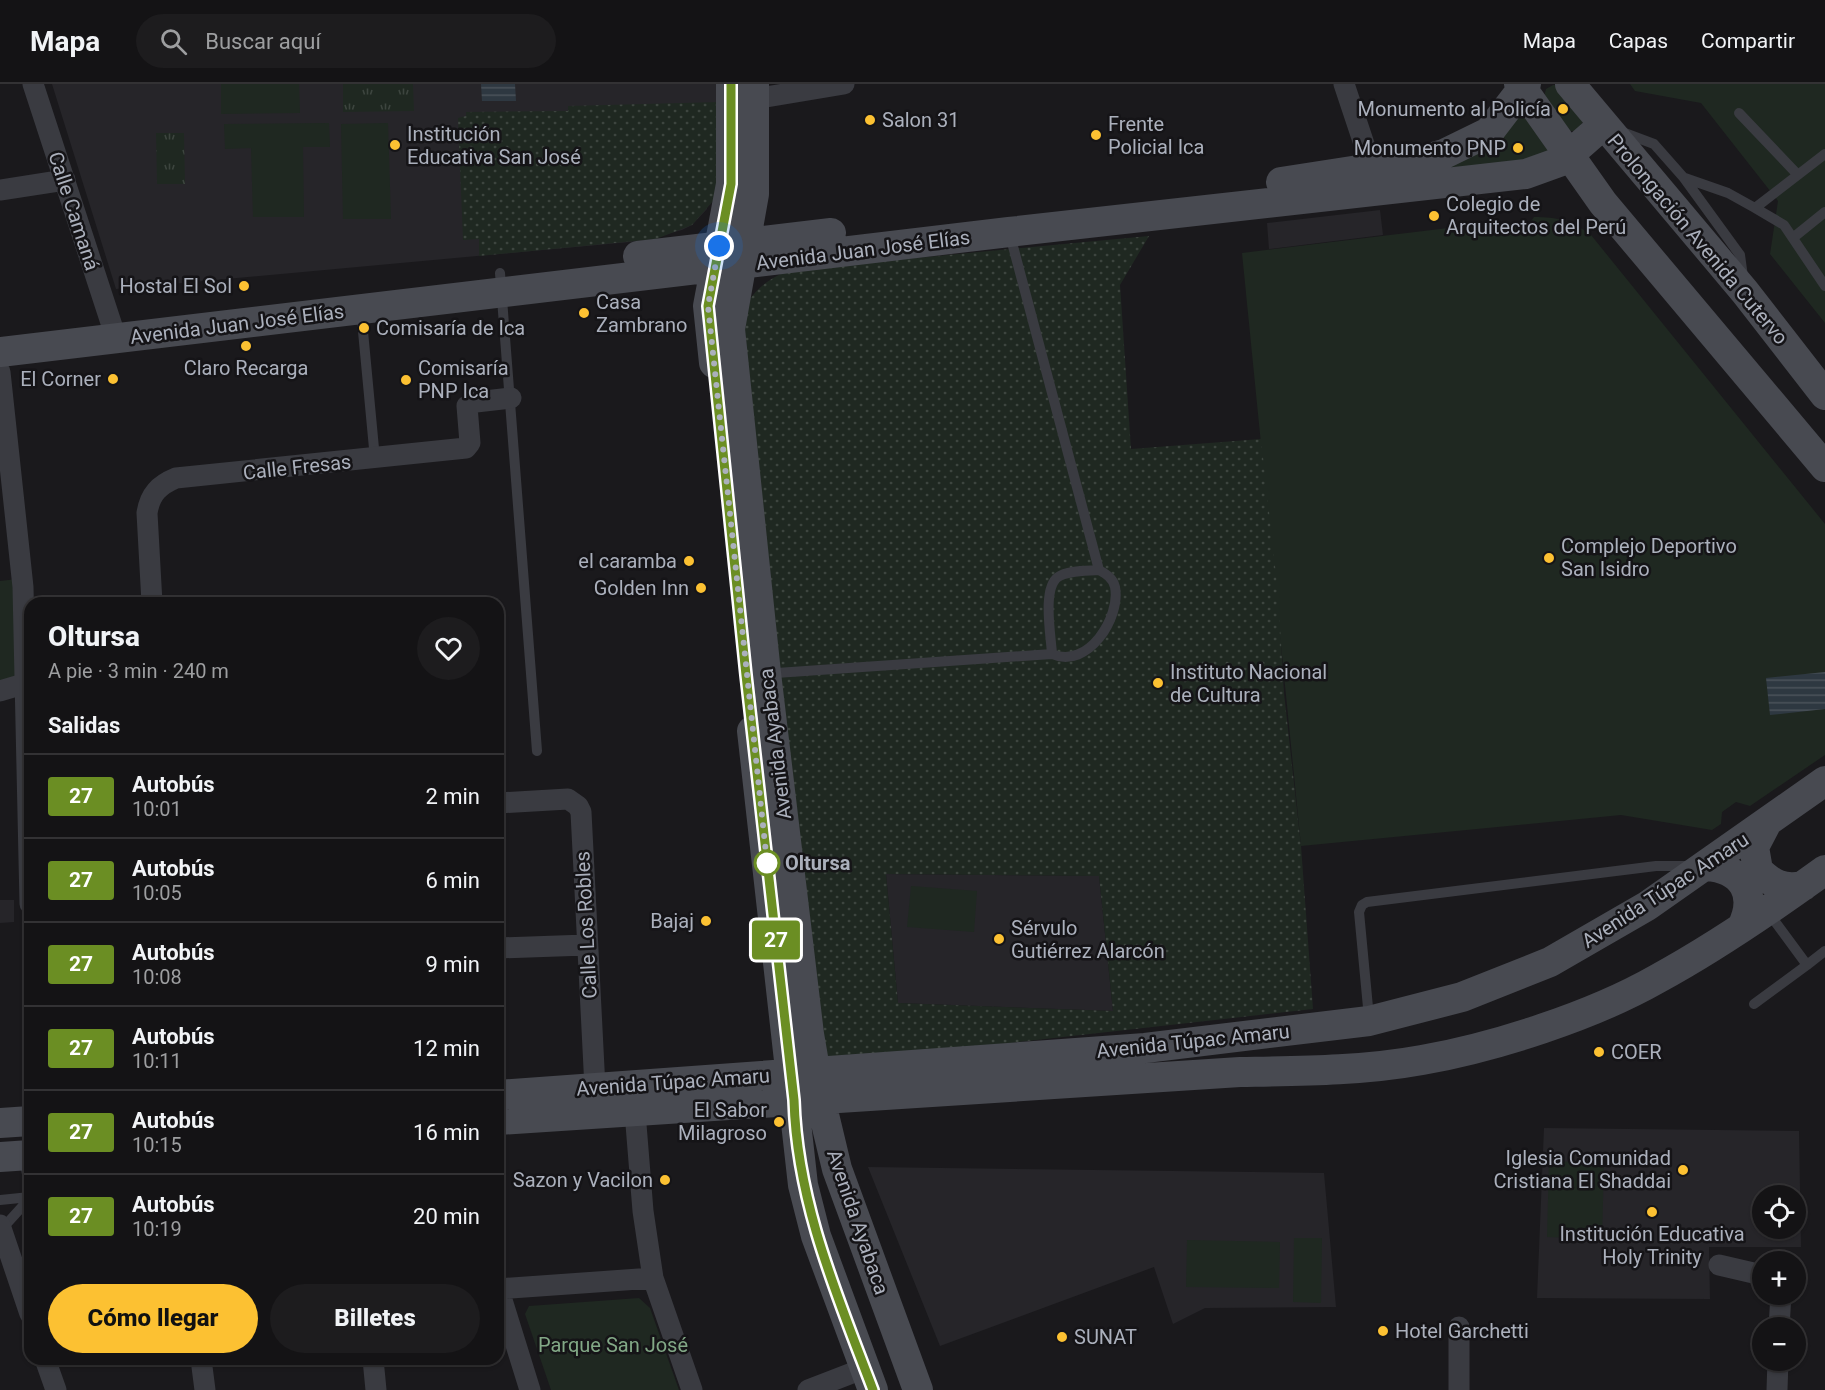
<!DOCTYPE html>
<html lang="es">
<meta charset="utf-8">
<style>
body{margin:0;font-family:Roboto,sans-serif;background:#1d1c1e;color:#f1f3f6;height:100vh;display:flex;flex-direction:column;font-size:22px;white-space:nowrap}
*{box-sizing:border-box;margin:0}
p{font-size:20px;color:#9d9ea0}
.icon{flex:none;width:33px;height:33px;fill:none;stroke:currentColor;stroke-width:2;stroke-linecap:round;stroke-linejoin:round}
.map{position:relative;flex:1;overflow:hidden}
.details{position:absolute;left:24px;top:513px;width:480px;height:768px;display:flex;flex-direction:column;background:#141315;border-radius:18px;box-shadow:0 2px 4px #0004,0 0 0 2px #333234}
.details>*{flex:none}
.badge{padding:0 12px;border-radius:4px;font-size:21px;line-height:39px}
.tools{position:absolute;left:1752px;top:1101px;display:grid;gap:12px}
.tools a{display:grid;place-items:center;width:54px;height:54px;border-radius:50%;background:#141315;box-shadow:0 2px 4px #0004,0 0 0 2px #333234;font-size:30px}
.you{position:absolute;width:30px;height:30px;margin:-15px;border:4px solid #fff;border-radius:50%;background:#1a73e8;box-shadow:0 0 0 9px #1a73e833}
.map>.badge{position:absolute;translate:-50% -50%;box-shadow:0 0 0 3px #fff}
h2{padding:0 24px;font-size:22px;line-height:54px}
.round{display:grid;place-items:center;flex:none;width:63px;height:63px;border-radius:32px;background:#1d1c1e}
.headline{display:flex;align-items:center;justify-content:space-between;height:102px;padding:0 24px}
h1{font-size:28px;font-weight:800;line-height:45px}
.action{display:flex;gap:12px;margin-top:auto;padding:12px 24px}
.action a{flex:1;height:69px;border-radius:36px;background:#fcc132;color:#111;font-size:24px;font-weight:800;line-height:69px;text-align:center}
.action a+a{background:#1d1c1e;color:#f1f3f6}
ul{padding:0;list-style:none}
li{display:flex;align-items:center;gap:18px;height:84px;padding:0 24px;border-top:2px solid #333234}
li div{flex:1}
li b{display:block;font-size:22px}
li em{font-style:normal}
li .badge{min-width:66px;font-weight:700;text-align:center}
header{display:flex;align-items:center;gap:36px;box-sizing:border-box;height:84px;padding:0 30px;background:#141315;border-bottom:2px solid #333234}
header strong{font-size:28px}
nav{display:flex;gap:33px;margin-inline-start:auto;font-size:21px}
.search{width:420px;height:54px;background:#1d1c1e;display:flex;align-items:center;gap:15px;box-sizing:border-box;padding:0 21px;border-radius:33px;color:#9d9ea0;font-size:22px}
.map>svg:first-child{display:block}
</style>
<header>
<strong>Mapa</strong>
<div class="search"><svg class="icon" aria-label="search" viewBox="0 0 24 24"><circle cx="10" cy="10" r="6"/><path d="M15 15l6 6"/></svg>Buscar aquí</div>
<nav><a>Mapa</a><a>Capas</a><a>Compartir</a></nav>
</header>
<div class="map">
<svg width="1825" height="1306" viewBox="0 0 1825 1306">
<defs>
<pattern id="grass-tufts" width="24" height="20" patternUnits="userSpaceOnUse" patternTransform="scale(1.5)"><rect width="24" height="20" fill="#1f2821"/><path d="M3 7l-1-3M5 7V3M7 7l1-3M15 17l-1-3M17 17v-4M19 17l1-3" fill="none" stroke="#3d453f"/></pattern>
<pattern id="garden-dots" width="8" height="8" patternUnits="userSpaceOnUse" patternTransform="scale(1.5)"><rect width="8" height="8" fill="#1f2821"/><path d="M2 2h.1M6 6h.1" fill="none" stroke="#3d453f" stroke-width="1.8" stroke-linecap="round"/></pattern>
<pattern id="water-rules" width="6" height="5" patternUnits="userSpaceOnUse" patternTransform="scale(1.5)"><rect width="6" height="5" fill="#2e3841"/><path d="M0 2.5h6" fill="none" stroke="#4a525a"/></pattern>
</defs>
<rect width="100%" height="100%" fill="#1a191c"/>
<path fill="#262529" fill-rule="evenodd" d="M 52,0 L 718,0 L 707,125 L 692,141 L 682,146 L 641,157 L 116,205 Z
M 1380,126 L 1383,151 L 1269,165 L 1267,139 Z
M 886,790 L 1099,792 L 1113,927 L 898,919 Z
M 0,816 L 14,816 L 14,838 L 0,839 Z
M 1544,1044 L 1799,1047 L 1801,1163 L 1709,1163 L 1710,1215 L 1537,1214 ZM 1762,1112 L 1796,1112 L 1796,1144 L 1762,1144 Z
M 868,1083 L 1324,1089 L 1336,1223 L 1205,1224 L 1173,1240 L 1154,1183 L 940,1262 Z"/>
<path fill="url(#grass-tufts)" d="M 343,0 L 413,0 L 414,27 L 343,28 Z
M 156,49 L 184,49 L 185,100 L 157,100 Z"/>
<path fill="#1f2821" d="M 221,0 L 299,0 L 300,29 L 221,30 Z
M 1630,0 L 1825,0 L 1825,239 L 1770,170 L 1778,117 L 1701,19 L 1635,7 Z
M 1553,1 L 1557,1 L 1583,38 L 1576,47 L 1569,47 L 1544,13 L 1546,5 Z
M 1522,26 L 1556,71 L 1525,82 L 1417,89 Z
M 329,39 L 330,63 L 303,63 L 304,133 L 253,133 L 251,64 L 225,65 L 224,40 Z
M 388,39 L 391,135 L 343,135 L 341,40 Z
M 1534,133 C 1557,133 1573,137 1591,151 L 1825,440 L 1825,671 L 1750,722 L 1736,718 L 1722,728 L 1721,740 L 1712,746 L 1621,731 L 1301,762 L 1242,169 L 1498,138 L 1505,143 L 1529,140 Z
M 17,495 L 25,595 L 0,602 L 0,497 Z
M 911,802 L 977,807 L 974,848 L 907,843 Z
M 1549,1077 L 1604,1079 L 1602,1155 L 1547,1153 Z
M 1294,1154 L 1322,1154 L 1321,1219 L 1293,1218 Z
M 1187,1156 L 1280,1158 L 1279,1204 L 1186,1203 Z
M 639,1214 L 650,1224 L 679,1306 L 551,1306 L 525,1230 L 529,1222 Z"/>
<path fill="url(#garden-dots)" fill-rule="evenodd" d="M 719,18 L 718,105 L 714,116 L 692,141 L 656,155 L 479,172 L 479,155 L 463,156 L 458,34 L 466,32 L 466,28 L 568,27 L 568,22 Z
M 1149,152 L 1120,201 L 1131,365 L 1261,355 L 1278,509 L 1284,609 L 1301,762 L 1313,925 L 841,978 L 829,974 L 819,964 L 737,240 C 748,212 761,198 789,186 ZM 886,790 L 1099,792 L 1113,927 L 898,919 Z"/>
<path fill="url(#water-rules)" d="M 481,0 L 515,0 L 516,17 L 482,17 Z
M 1825,588 L 1825,625 L 1770,631 L 1766,594 Z"/>
<g fill="none" stroke-linecap="round" stroke-linejoin="round">
<path stroke="#3a3b41" stroke-width="10" d="M 1739,29 L 1798,91
M 1622,48 L 1654,60 L 1684,94 L 1740,171 L 1743,193
M 1685,94 L 1728,109 L 1755,124 L 1825,70
M 1755,124 L 1784,141 L 1825,202
M 1010,151 L 1099,486 C 1106,490 1113,494 1115,503 C 1121,533 1088,586 1052,570
M 1794,153 L 1825,128
M 500,189 L 537,667
M 361,226 L 375,375
M 746,591 L 1052,570 C 1051,552 1042,504 1058,493 C 1068,486 1087,487 1099,486
M 1768,828 L 1807,881 L 1825,867
M 1754,920 L 1807,881
M 1369,934 L 1359,828 L 1362,821 L 1367,818 L 1656,782 L 1691,782
M 24,1073 L 30,1108
M 0,1116 L 30,1113
M 1,1146 L 30,1114"/>
<path stroke="#3a3b41" stroke-width="21" d="M 33,0 L 116,254
M 1344,0 L 1372,84 L 1372,97
M 742,17 L 844,0
M 0,106 L 65,96
M 0,288 L 23,503 L 30,820
M 152,519 L 147,429 C 150,410 159,401 176,394 L 466,364 L 470,359 L 467,322 L 476,318 L 511,314
M 0,607 L 30,598
M 498,719 L 568,715 L 578,722 L 581,728 L 595,1004
M 498,864 L 586,861
M 635,1028 L 643,1127 L 653,1194 L 692,1306
M 0,1141 L 30,1230
M 1719,1181 L 1762,1191
M 498,1203 L 530,1306
M 498,1205 L 653,1194
M 1459,1243 L 1459,1306
M 1779,1244 L 1781,1210
M 45,1275 L 56,1306
M 201,1275 L 205,1306
M 373,1275 L 376,1306
M 808,1306 L 865,1284
M 1777,1306 L 1778,1276"/>
<path stroke="#484a51" stroke-width="30" d="M 754,0 L 754,110 L 730,245 L 766,589 L 809,950 L 820,1014 L 837,1085 L 918,1306
M 1519,0 L 1603,119 L 1825,383
M 1570,0 L 1745,208 L 1825,311
M 1281,98 L 1423,76 L 1444,70 L 1489,48 L 1526,0
M 638,172 L 831,149
M 0,268 L 1009,148 L 1526,90 L 1562,77 L 1603,41
M 714,279 L 708,222 L 731,100 L 731,0
M 752,647 L 803,1101 L 816,1152 L 873,1306
M 1766,740 L 1754,763 L 1758,786 C 1772,800 1783,806 1803,802
M 1707,782 C 1743,785 1758,810 1742,843
M 498,1011 L 1145,964 L 1369,937 L 1462,913 L 1550,878 L 1647,822 L 1825,697
M 498,1036 L 1240,988 C 1301,987 1362,987 1422,976 C 1495,963 1592,932 1657,895 C 1716,863 1771,825 1825,786
M 0,1039 L 30,1037
M 0,1073 L 30,1071"/>
</g>
<g fill="none" stroke-linecap="round" stroke-linejoin="round">
<defs>
<path id="line" d="M 731,0 L 731,100 L 708,222 L 746,591 L 794,1016 C 797,1119 837,1211 873,1306"/>
</defs>
<use href="#line" stroke="#fff" stroke-width="14"/>
<use href="#line" stroke="#6b8e23" stroke-width="9"/>
<path stroke="#abb0bc" stroke-width="6" stroke-dasharray="0 10.8" d="M 719,162 L 708,222 L 767,779"/>
</g>
<g fill="#fcc132" stroke="#151417" stroke-width="2">
<circle cx="1563" cy="25" r="6"/>
<circle cx="870" cy="36" r="6"/>
<circle cx="1096" cy="51" r="6"/>
<circle cx="395" cy="61" r="6"/>
<circle cx="1518" cy="64" r="6"/>
<circle cx="1434" cy="132" r="6"/>
<circle cx="244" cy="202" r="6"/>
<circle cx="584" cy="229" r="6"/>
<circle cx="364" cy="244" r="6"/>
<circle cx="246" cy="262" r="6"/>
<circle cx="113" cy="295" r="6"/>
<circle cx="406" cy="296" r="6"/>
<circle cx="1549" cy="474" r="6"/>
<circle cx="689" cy="477" r="6"/>
<circle cx="701" cy="504" r="6"/>
<circle cx="1158" cy="599" r="6"/>
<circle cx="706" cy="837" r="6"/>
<circle cx="999" cy="855" r="6"/>
<circle cx="1599" cy="968" r="6"/>
<circle cx="779" cy="1038" r="6"/>
<circle cx="1683" cy="1086" r="6"/>
<circle cx="665" cy="1096" r="6"/>
<circle cx="1652" cy="1128" r="6"/>
<circle cx="1383" cy="1247" r="6"/>
<circle cx="1062" cy="1253" r="6"/>
</g>
<circle fill="#fff" stroke="#6b8e23" stroke-width="3" cx="767" cy="779" r="12"/>
<g text-anchor="middle" stroke-width="5" stroke-linejoin="round" paint-order="stroke">
<g font-size="20" fill="#abb0bc" stroke="#151417" text-anchor="start">
<text x="1551" y="32" text-anchor="end">Monumento al Policía</text>
<text x="882" y="43">Salon 31</text>
<text x="1108" y="47">Frente<tspan x="1108" dy="23">Policial Ica</tspan></text>
<text x="407" y="57">Institución<tspan x="407" dy="23">Educativa San José</tspan></text>
<text x="1506" y="71" text-anchor="end">Monumento PNP</text>
<text x="1446" y="127">Colegio de<tspan x="1446" dy="23">Arquitectos del Perú</tspan></text>
<text x="232" y="209" text-anchor="end">Hostal El Sol</text>
<text x="596" y="225">Casa<tspan x="596" dy="23">Zambrano</tspan></text>
<text x="376" y="251">Comisaría de Ica</text>
<text x="246" y="291" text-anchor="middle">Claro Recarga</text>
<text x="418" y="291">Comisaría<tspan x="418" dy="23">PNP Ica</tspan></text>
<text x="101" y="302" text-anchor="end">El Corner</text>
<text x="1561" y="469">Complejo Deportivo<tspan x="1561" dy="23">San Isidro</tspan></text>
<text x="677" y="484" text-anchor="end">el caramba</text>
<text x="689" y="511" text-anchor="end">Golden Inn</text>
<text x="1170" y="595">Instituto Nacional<tspan x="1170" dy="23">de Cultura</tspan></text>
<text x="694" y="844" text-anchor="end">Bajaj</text>
<text x="1011" y="851">Sérvulo<tspan x="1011" dy="23">Gutiérrez Alarcón</tspan></text>
<text x="1611" y="975">COER</text>
<text x="767" y="1033" text-anchor="end">El Sabor<tspan x="767" dy="23">Milagroso</tspan></text>
<text x="1671" y="1081" text-anchor="end">Iglesia Comunidad<tspan x="1671" dy="23">Cristiana El Shaddai</tspan></text>
<text x="653" y="1103" text-anchor="end">Sazon y Vacilon</text>
<text x="1652" y="1157" text-anchor="middle">Institución Educativa<tspan x="1652" dy="23">Holy Trinity</tspan></text>
<text x="1395" y="1254">Hotel Garchetti</text>
<text x="1074" y="1260">SUNAT</text>
</g>
<g font-size="20" fill="#abb0bc" stroke="#151417">
<text transform="translate(74 127) rotate(72)" y="7">Calle Camaná</text>
<text transform="translate(1698 155) rotate(50)" y="7">Prolongación Avenida Cutervo</text>
<text transform="translate(863 166) rotate(-7)" y="7">Avenida Juan José Elías</text>
<text transform="translate(237 240) rotate(-7)" y="7">Avenida Juan José Elías</text>
<text transform="translate(297 383) rotate(-6)" y="7">Calle Fresas</text>
<text transform="translate(775 660) rotate(-97)" y="7">Avenida Ayabaca</text>
<text transform="translate(1665 806) rotate(-33)" y="7">Avenida Túpac Amaru</text>
<text transform="translate(586 841) rotate(-93)" y="7">Calle Los Robles</text>
<text transform="translate(1193 957) rotate(-6)" y="7">Avenida Túpac Amaru</text>
<text transform="translate(673 998) rotate(-4)" y="7">Avenida Túpac Amaru</text>
<text transform="translate(858 1138) rotate(71)" y="7">Avenida Ayabaca</text>
</g>
<g font-size="20" font-weight="bold" fill="#abb0bc" stroke="#151417" text-anchor="start">
<text x="785" y="786">Oltursa</text>
</g>
<g font-size="20" fill="#82a886" stroke="#151417">
<text x="613" y="1268">Parque San José</text>
</g>
</g>
</svg>
<div class="tools">
<a><svg class="icon" aria-label="locate" viewBox="0 0 24 24"><circle cx="12" cy="12" r="6"/><path d="M12 2v4M12 18v4M2 12h4M18 12h4"/></svg></a>
<a>+</a>
<a>−</a>
</div>
<div class="you" style="left:719px;top:162px"></div>
<b class="badge" style="left:776px;top:856px;background:#6b8e23;color:#fff">27</b>
<section class="details">
<div class="headline"><div><h1>Oltursa</h1><p>A pie · 3 min · 240 m</p></div><a class="round"><svg class="icon" aria-label="heart" viewBox="0 0 24 24"><path d="M12 20l-8-8c-3-5 5-10 8-4 3-6 11-1 8 4z"/></svg></a></div>
<h2>Salidas</h2>
<ul>
<li><span class="badge" style="background:#6b8e23;color:#fff">27</span><div><b>Autobús</b><p>10:01</p></div><em>2 min</em></li>
<li><span class="badge" style="background:#6b8e23;color:#fff">27</span><div><b>Autobús</b><p>10:05</p></div><em>6 min</em></li>
<li><span class="badge" style="background:#6b8e23;color:#fff">27</span><div><b>Autobús</b><p>10:08</p></div><em>9 min</em></li>
<li><span class="badge" style="background:#6b8e23;color:#fff">27</span><div><b>Autobús</b><p>10:11</p></div><em>12 min</em></li>
<li><span class="badge" style="background:#6b8e23;color:#fff">27</span><div><b>Autobús</b><p>10:15</p></div><em>16 min</em></li>
<li><span class="badge" style="background:#6b8e23;color:#fff">27</span><div><b>Autobús</b><p>10:19</p></div><em>20 min</em></li>
</ul>
<div class="action"><a>Cómo llegar</a><a>Billetes</a></div>
</section>
</div>
